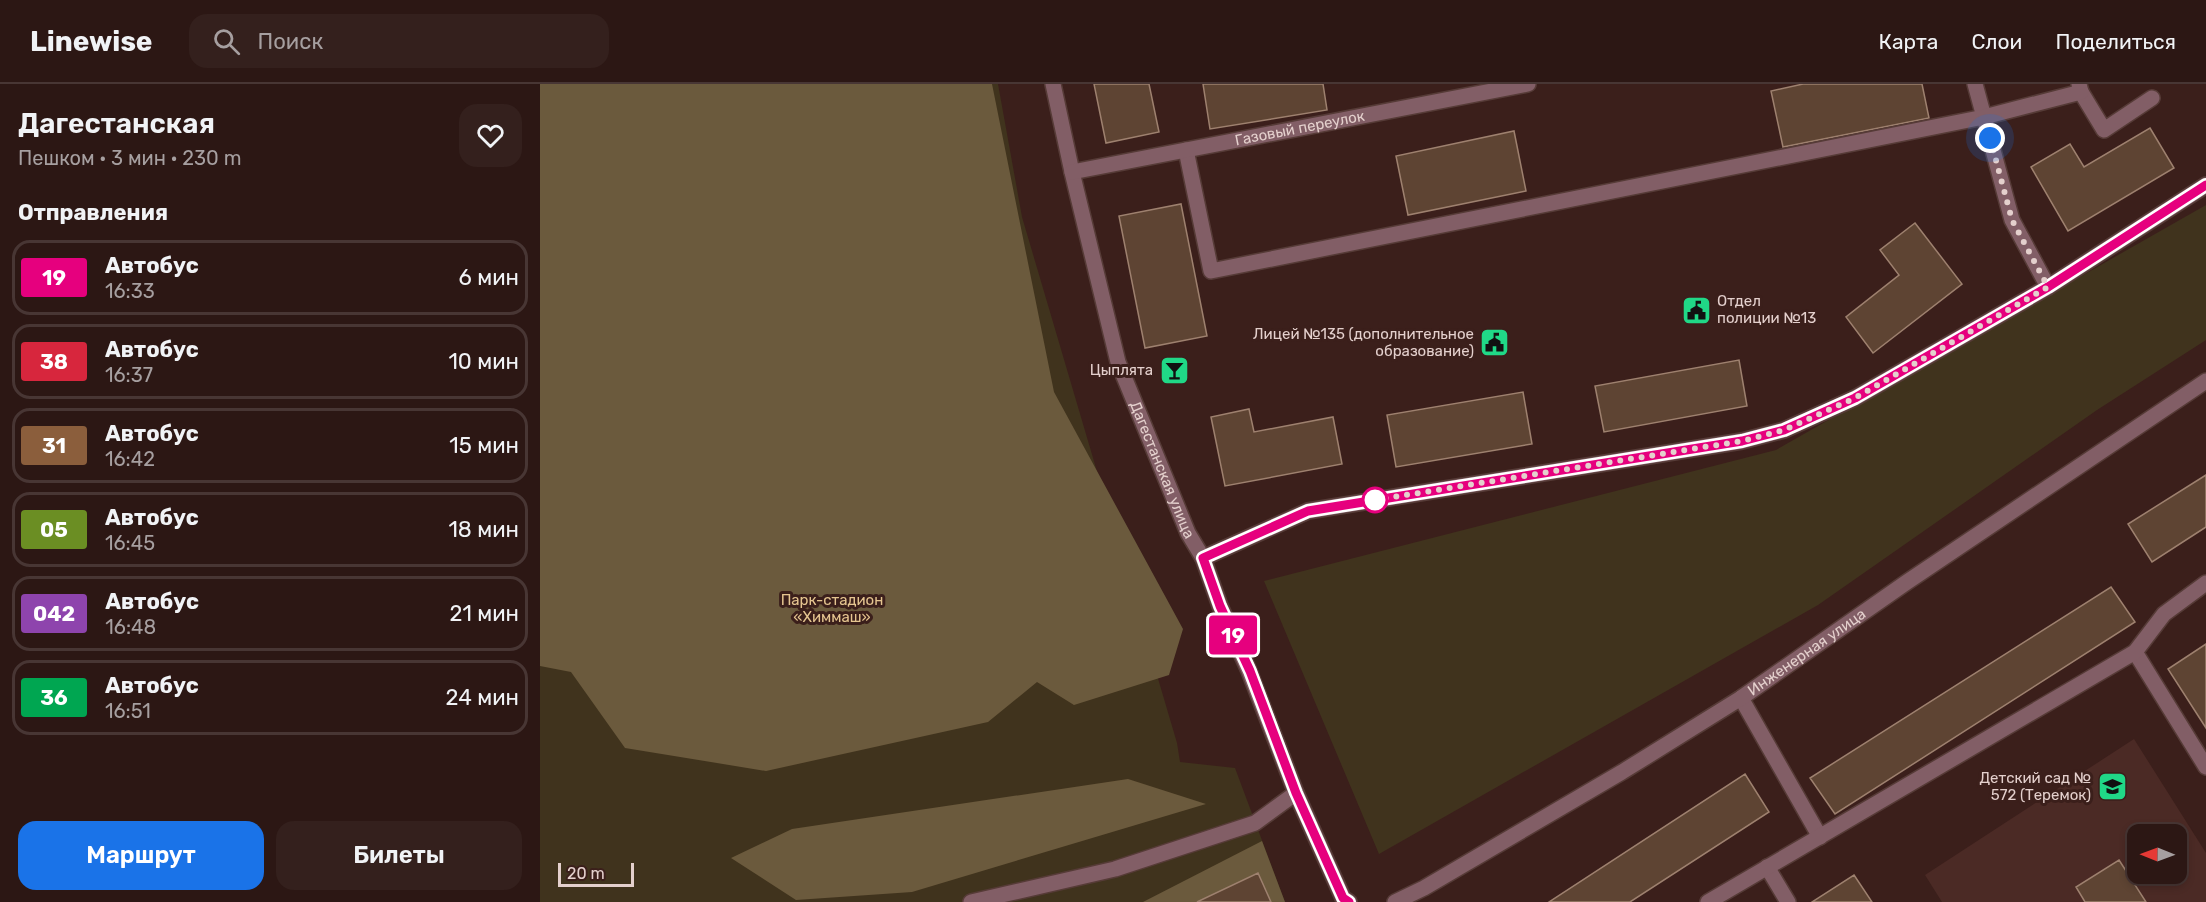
<!DOCTYPE html>
<html lang="ru">
<meta charset="utf-8">
<style>
body{margin:0;font-family:Rubik,sans-serif;background:#34201d;color:#f1f3f6;height:100vh;display:flex;flex-direction:column;font-size:22px;white-space:nowrap}
*{box-sizing:border-box;margin:0}
p{font-size:20px;color:#a69fa0}
.icon{flex:none;width:33px;height:33px;fill:none;stroke:currentColor;stroke-width:2;stroke-linecap:round;stroke-linejoin:round}
.map{position:relative;flex:1;overflow:hidden}
.panel{display:flex;flex-direction:column;background:#2c1714;width:540px}
.panel>*{flex:none}
.badge{padding:0 12px;border-radius:4px;font-size:21px;line-height:39px}
.needle{width:39px;rotate:271deg}
.fabs{position:absolute;left:1587px;top:740px;display:grid;gap:12px}
.fabs a{display:grid;place-items:center;width:60px;height:60px;border-radius:12px;background:#2c1714;box-shadow:0 3px 9px #0003,0 0 0 2px #483634;font-size:30px}
.scale{position:absolute;left:18px;bottom:15px;width:76px;box-sizing:border-box;padding-left:6px;border:3px solid #e4d0cd;border-top:0;font-size:16px;line-height:21px;white-space:nowrap;color:#e4d0cd;-webkit-text-stroke:4px #3b1f1b;paint-order:stroke}
.you{position:absolute;width:30px;height:30px;margin:-15px;border:4px solid #fff;border-radius:50%;background:#1a73e8;box-shadow:0 0 0 9px #1a73e833}
.map>.badge{position:absolute;translate:-50% -50%;box-shadow:0 0 0 3px #fff}
h2{padding:0 18px;font-size:22px;line-height:54px}
.round{display:grid;place-items:center;flex:none;width:63px;height:63px;border-radius:18px;background:#34201d}
.headline{display:flex;align-items:center;justify-content:space-between;height:102px;padding:0 18px}
h1{font-size:28px;font-weight:600;line-height:45px}
.action{display:flex;gap:12px;margin-top:auto;padding:12px 18px}
.action a{flex:1;height:69px;border-radius:18px;background:#1a73e8;color:#fff;font-size:24px;font-weight:600;line-height:69px;text-align:center}
.action a+a{background:#34201d;color:#f1f3f6}
ul{padding:0;list-style:none}
li{display:flex;align-items:center;gap:18px;height:75px;margin:0 12px 9px;padding:0 6px;border:3px solid #483634;border-radius:18px}
li div{flex:1}
li b{display:block;font-size:22px}
li em{font-style:normal}
li .badge{min-width:66px;font-weight:700;text-align:center}
header{display:flex;align-items:center;gap:36px;box-sizing:border-box;height:84px;padding:0 30px;background:#2c1714;border-bottom:2px solid #483634}
header strong{font-size:28px}
nav{display:flex;gap:33px;margin-inline-start:auto;font-size:21px}
.search{width:420px;height:54px;background:#34201d;display:flex;align-items:center;gap:15px;box-sizing:border-box;padding:0 21px;border-radius:18px;color:#a69fa0;font-size:22px}
main{display:flex;flex:1;min-height:0}
.map>svg:first-child{display:block}
</style>
<header>
<strong>Linewise</strong>
<div class="search"><svg class="icon" aria-label="search" viewBox="0 0 24 24"><circle cx="10" cy="10" r="6"/><path d="M15 15l6 6"/></svg>Поиск</div>
<nav><a>Карта</a><a>Слои</a><a>Поделиться</a></nav>
</header>
<main>
<section class="panel">
<div class="headline"><div><h1>Дагестанская</h1><p>Пешком · 3 мин · 230 m</p></div><a class="round"><svg class="icon" aria-label="heart" viewBox="0 0 24 24"><path d="M12 20l-8-8c-3-5 5-10 8-4 3-6 11-1 8 4z"/></svg></a></div>
<h2>Отправления</h2>
<ul>
<li><span class="badge" style="background:#e6007e;color:#fff">19</span><div><b>Автобус</b><p>16:33</p></div><em>6 мин</em></li>
<li><span class="badge" style="background:#d7263d;color:#fff">38</span><div><b>Автобус</b><p>16:37</p></div><em>10 мин</em></li>
<li><span class="badge" style="background:#8b5e3c;color:#fff">31</span><div><b>Автобус</b><p>16:42</p></div><em>15 мин</em></li>
<li><span class="badge" style="background:#6b8e23;color:#fff">05</span><div><b>Автобус</b><p>16:45</p></div><em>18 мин</em></li>
<li><span class="badge" style="background:#8e44ad;color:#fff">042</span><div><b>Автобус</b><p>16:48</p></div><em>21 мин</em></li>
<li><span class="badge" style="background:#00a651;color:#fff">36</span><div><b>Автобус</b><p>16:51</p></div><em>24 мин</em></li>
</ul>
<div class="action"><a>Маршрут</a><a>Билеты</a></div>
</section>
<div class="map">
<svg width="1666" height="818" viewBox="0 0 1666 818">
<rect width="100%" height="100%" fill="#3b1f1b"/>
<path fill="#4b2a25" fill-rule="evenodd" d="M 1594,655 L 1666,769 L 1666,818 L 1402,818 L 1385,791 ZM 1598,750 L 1636,750 L 1636,789 L 1598,789 Z"/>
<path fill="#40331d" d="M 0,0 L 458,0 L 482,133 L 637,659 L 640,678 L 695,684 L 745,818 L 0,818 Z
M 1666,121 L 1666,256 L 1557,326 L 1278,521 L 839,770 L 724,497 L 1236,366 Z"/>
<path fill="#6b5a3d" d="M 0,0 L 452,0 L 514,308 L 643,545 L 629,591 L 534,621 L 497,598 L 448,638 L 226,687 L 85,664 L 31,588 L 0,582 Z
M 588,695 L 666,720 L 372,808 L 256,816 L 191,774 L 252,745 Z
M 722,757 L 745,818 L 603,818 Z"/>
<path fill="#5e4433" stroke="#9e816f" stroke-width="1.5" d="M 554,0 L 609,0 L 619,48 L 566,59 Z
M 663,0 L 783,0 L 787,26 L 670,45 Z
M 1263,0 L 1382,0 L 1389,34 L 1243,63 L 1231,7 Z
M 1610,44 L 1634,84 L 1528,147 L 1491,83 L 1530,60 L 1544,83 Z
M 974,47 L 986,107 L 868,131 L 856,72 Z
M 641,120 L 667,252 L 605,264 L 579,132 Z
M 1375,139 L 1422,200 L 1333,269 L 1306,233 L 1359,191 L 1340,166 Z
M 1199,276 L 1207,322 L 1064,348 L 1055,302 Z
M 983,308 L 992,360 L 856,383 L 847,331 Z
M 709,325 L 714,348 L 793,333 L 802,380 L 685,402 L 671,333 Z
M 1666,391 L 1666,443 L 1612,478 L 1588,440 Z
M 1571,503 L 1595,538 L 1295,730 L 1270,694 Z
M 1666,560 L 1666,644 L 1628,585 Z
M 1205,690 L 1229,728 L 1090,818 L 1009,818 Z
M 1579,776 L 1606,818 L 1545,818 L 1536,803 Z
M 718,789 L 731,818 L 657,818 Z
M 1314,791 L 1332,818 L 1272,818 Z"/>
<g fill="none" stroke-linecap="round" stroke-linejoin="round">
<defs>
<g id="minor">
<path id="s1" d="M 513,0 L 532,88 L 578,278 L 648,449 L 663,474 L 680,522 L 709,587 L 756,709 L 803,814 L 809,818"/>
<path d="M 1435,0 L 1472,136 L 1508,203"/>
<path d="M 1541,8 L 1564,46 L 1612,14"/>
<path d="M 646,66 L 671,187 L 1444,33 L 1541,8 L 1539,0"/>
<path id="s2" d="M 532,88 L 988,0"/>
<path d="M 663,474 L 768,427 L 1202,357 L 1244,346 L 1315,314 L 1508,203 L 1666,101"/>
<path d="M 1595,568 L 1666,683"/>
<path d="M 1201,614 L 1280,753"/>
<path d="M 1227,783 L 1248,818"/>
<path d="M 431,818 L 575,785 L 715,739 L 756,709"/>
<path id="s3" d="M 855,818 L 884,804 L 1082,688 L 1201,614 L 1367,498 L 1666,297"/>
<path d="M 1168,818 L 1595,568 L 1624,530 L 1666,499"/>
</g>
</defs>
<use href="#minor" stroke="#563b37" stroke-width="18"/>
<use href="#minor" stroke="#825e66" stroke-width="15"/>
</g>
<g fill="none" stroke-linecap="round" stroke-linejoin="round">
<defs>
<path id="line" d="M 809,818 L 803,814 L 756,709 L 710,587 L 680,522 L 663,474 L 768,427 L 1202,357 L 1244,346 L 1315,314 L 1508,203 L 1666,101"/>
</defs>
<use href="#line" stroke="#fff" stroke-width="14"/>
<use href="#line" stroke="#e6007e" stroke-width="9"/>
<path stroke="#e4d0cd" stroke-width="6" stroke-dasharray="0 10.8" d="M 835,416 L 1202,357 L 1244,346 L 1315,314 L 1508,203 L 1472,136 L 1450,54"/>
</g>
<defs>
<symbol id="civic-square" viewBox="-11 -11 22 22"><rect x="-9" y="-9" width="18" height="18" rx="4" fill="#20d887" stroke="#3b1f1b"/><path d="M-.6-6.5H3V-4.5H.6V-3L4-1V1h2V6H-6V1h2V-1L-.6-3ZM-1.2 2.5V6h2.4V2.5Z" fill="#111"/></symbol>
<symbol id="bar-square" viewBox="-11 -11 22 22"><rect x="-9" y="-9" width="18" height="18" rx="4" fill="#20d887" stroke="#3b1f1b"/><path d="M-6-5H6L.8 .8V4.5H3.5V6h-7V4.5H-.8V.8Z" fill="#111"/></symbol>
<symbol id="school-square" viewBox="-11 -11 22 22"><rect x="-9" y="-9" width="18" height="18" rx="4" fill="#20d887" stroke="#3b1f1b"/><path d="M0-5L7-2L0 1L-7-2ZM-4 1L0 2.5L4 1V4Q0 6-4 4Z" fill="#111"/></symbol>
</defs>
<g fill-rule="evenodd">
<use href="#civic-square" x="1140" y="210" width="33" height="33"/>
<use href="#civic-square" x="938" y="242" width="33" height="33"/>
<use href="#bar-square" x="618" y="270" width="33" height="33"/>
<use href="#school-square" x="1556" y="686" width="33" height="33"/>
</g>
<circle fill="#fff" stroke="#e6007e" stroke-width="3" cx="835" cy="416" r="12"/>
<g text-anchor="middle" stroke-width="6" stroke-linejoin="round" paint-order="stroke">
<g font-size="15" fill="#e4d0cd" stroke="#3b1f1b">
<text dy="5" stroke="none"><textPath href="#s2" startOffset="232">Газовый переулок</textPath></text>
<text dy="5" stroke="none"><textPath href="#s1" startOffset="402">Дагестанская улица</textPath></text>
<text dy="5" stroke="none"><textPath href="#s3" startOffset="482">Инженерная улица</textPath></text>
</g>
<g font-size="15" fill="#e4d0cd" stroke="#3b1f1b" text-anchor="end">
<text x="1177" y="222" text-anchor="start">Отдел<tspan x="1177" dy="17">полиции №13</tspan></text>
<text x="934" y="255">Лицей №135 (дополнительное<tspan x="934" dy="17">образование)</tspan></text>
<text x="613" y="291">Цыплята</text>
<text x="1551" y="699">Детский сад №<tspan x="1551" dy="17">572 (Теремок)</tspan></text>
</g>
<g font-size="15" fill="#e5c590" stroke="#3b1f1b">
<text x="292" y="521">Парк-стадион<tspan x="292" dy="17">«Химмаш»</tspan></text>
</g>
</g>
</svg>
<div class="fabs">
<a><svg class="needle" viewBox="-14 -14 28 28"><path d="M0-13l5 13h-10z" fill="#e53935"/><path d="M0 13l5-13h-10z" fill="#a69fa0"/></svg></a>
</div>
<div class="scale">20 m</div>
<div class="you" style="left:1450px;top:54px"></div>
<b class="badge" style="left:693px;top:551px;background:#e6007e;color:#fff">19</b>
</div>
</main>
